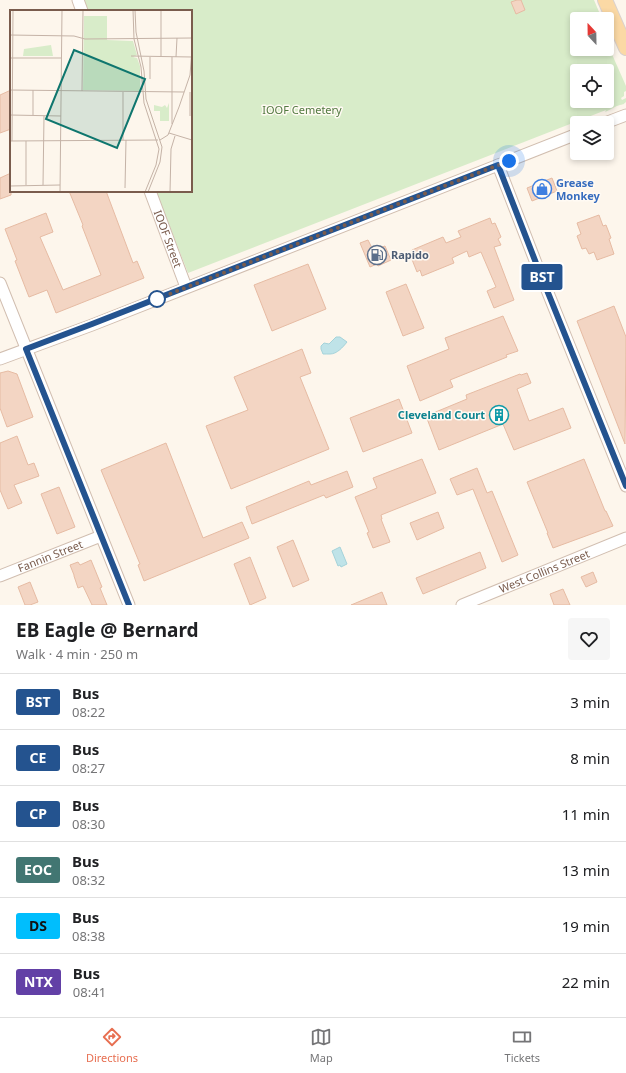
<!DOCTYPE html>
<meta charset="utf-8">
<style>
body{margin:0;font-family:"Noto Sans",sans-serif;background:#f6f6f6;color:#202124;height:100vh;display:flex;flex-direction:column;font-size:15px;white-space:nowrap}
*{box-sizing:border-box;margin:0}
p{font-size:13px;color:#757577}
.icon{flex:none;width:22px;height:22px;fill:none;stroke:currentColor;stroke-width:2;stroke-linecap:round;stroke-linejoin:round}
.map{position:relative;height:605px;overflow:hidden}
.side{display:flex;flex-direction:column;background:#fff;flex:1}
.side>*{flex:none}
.badge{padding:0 8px;border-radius:3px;font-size:14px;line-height:26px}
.needle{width:26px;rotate:338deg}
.fabs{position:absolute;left:570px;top:12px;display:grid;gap:8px}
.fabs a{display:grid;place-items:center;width:44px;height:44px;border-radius:4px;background:#fff;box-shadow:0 2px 6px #0003;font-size:20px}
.you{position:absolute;width:20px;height:20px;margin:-10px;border:3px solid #fff;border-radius:50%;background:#1a73e8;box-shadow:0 0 0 6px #1a73e833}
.map>.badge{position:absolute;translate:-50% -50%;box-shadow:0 0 0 2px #fff}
.round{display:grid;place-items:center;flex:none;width:42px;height:42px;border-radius:4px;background:#f6f6f6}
.headline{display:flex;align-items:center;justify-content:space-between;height:68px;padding:0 16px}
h1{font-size:19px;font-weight:700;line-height:30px}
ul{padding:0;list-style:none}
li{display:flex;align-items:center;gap:12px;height:56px;padding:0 16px;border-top:1px solid #e0e0e0}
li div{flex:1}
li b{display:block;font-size:15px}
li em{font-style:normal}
li .badge{min-width:44px;font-weight:700;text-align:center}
.tabs{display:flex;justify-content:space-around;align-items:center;height:56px;border-top:1px solid #e0e0e0;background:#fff;font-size:11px;color:#757577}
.tabs a{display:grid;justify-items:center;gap:2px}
.tabs .current{color:#e76f51}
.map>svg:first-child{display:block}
</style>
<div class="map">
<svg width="626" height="605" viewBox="0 0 626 605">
<rect width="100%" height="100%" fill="#fdf6ec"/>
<path fill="#d8ecc9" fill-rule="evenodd" d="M 84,0 L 594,0 L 602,19 L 577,19 L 577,49 L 607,49 L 607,34 L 611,52 L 626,86 L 626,91 L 624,92 L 624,96 L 621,98 L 622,100 L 626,98 L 626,102 C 621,106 626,103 620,105 C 615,106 610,110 605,112 L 606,110 L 188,273 L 156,191 L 191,191 L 191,11 L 88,11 ZM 577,71 L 607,71 L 607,101 L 577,101 Z"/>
<path fill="#bfe3e8" stroke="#a5d3da" d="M 336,337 L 340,337 L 347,342 C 343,347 337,354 330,354 C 328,354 325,354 323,354 L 321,349 L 321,346 L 324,343 L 329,344 Z
M 340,547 L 347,564 L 341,567 L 340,565 L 338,566 L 332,551 Z"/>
<path fill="#f3d5c3" stroke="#e6bba3" d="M 517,0 L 521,0 L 525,10 L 516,14 L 511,2 Z
M 11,90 L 11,129 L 0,133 L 0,95 Z
M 11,173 L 11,195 L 0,199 L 0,178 Z
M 552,178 L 557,191 L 532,201 L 527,188 Z
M 69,191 L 106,191 L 133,263 L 137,261 L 144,278 L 56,313 L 47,290 L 29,297 L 15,261 L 17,260 L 5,229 L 46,213 L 53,232 L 40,237 L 63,290 L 101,275 L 82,226 L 83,225 Z
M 599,215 L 603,226 L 606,225 L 611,238 L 609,239 L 614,254 L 597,260 L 594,252 L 589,254 L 586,248 L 582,249 L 577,236 L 581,234 L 577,223 Z
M 490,218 L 492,224 L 495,223 L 501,237 L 498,239 L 501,245 L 494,247 L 514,300 L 494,308 L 487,291 L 496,287 L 481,252 L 469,257 L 467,251 L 452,258 L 454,263 L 422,276 L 420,270 L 417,272 L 411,257 L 414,255 L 412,250 L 443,237 L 446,243 L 461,237 L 458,231 Z
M 368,240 L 373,250 L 385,246 L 391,260 L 378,266 L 377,264 L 370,267 L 360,243 Z
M 308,264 L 326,309 L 272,331 L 254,285 Z
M 406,284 L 424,328 L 403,336 L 386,292 Z
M 614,306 L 626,337 L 625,444 L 577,321 Z
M 503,316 L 518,351 L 506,355 L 507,357 L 450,380 L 453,387 L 420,401 L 407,366 L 449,349 L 445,338 Z
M 302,349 L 311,373 L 300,377 L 329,449 L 231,489 L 206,426 L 248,410 L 234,377 Z
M 8,371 L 17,374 L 33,417 L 7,427 L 0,408 L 0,373 Z
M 527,373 L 531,383 L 517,389 L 529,421 L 563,408 L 571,428 L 514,450 L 503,424 L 439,450 L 426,416 L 467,399 L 466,395 L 520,374 L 521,375 Z
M 399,399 L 412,433 L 363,452 L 350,418 Z
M 17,436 L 28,465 L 34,463 L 39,476 L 14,485 L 22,503 L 8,509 L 0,490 L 0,443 Z
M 166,443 L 203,538 L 242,522 L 249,538 L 144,581 L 138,565 L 140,564 L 101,470 Z
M 422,459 L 436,493 L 381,515 L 382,519 L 381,519 L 390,542 L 373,548 L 367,533 L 369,532 L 355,497 L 377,488 L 373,478 Z
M 584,459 L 605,511 L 606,511 L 613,526 L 553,548 L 547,533 L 548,533 L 527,482 Z
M 477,468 L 487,493 L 492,491 L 518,555 L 502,562 L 473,489 L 457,495 L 450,479 Z
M 347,471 L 353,487 L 326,498 L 324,495 L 252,524 L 246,507 L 309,481 L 311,485 Z
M 59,487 L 75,527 L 57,534 L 41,494 Z
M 438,512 L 444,528 L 417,540 L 410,523 Z
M 293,540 L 309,580 L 293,587 L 277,547 Z
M 480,552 L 486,568 L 423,594 L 416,578 Z
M 250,557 L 266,598 L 250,605 L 234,564 Z
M 91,560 L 102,587 L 100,588 L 107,605 L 92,605 L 83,586 L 78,588 L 74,576 L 74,575 L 70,565 L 78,562 L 80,565 Z
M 593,572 L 597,582 L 586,587 L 581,577 Z
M 30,582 L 38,602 L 30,605 L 25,605 L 18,587 Z
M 563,589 L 570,605 L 554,605 L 550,594 Z
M 382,592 L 387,605 L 351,605 Z"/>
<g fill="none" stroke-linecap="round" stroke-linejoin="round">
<defs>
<g id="minor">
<path d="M 78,0 L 82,11"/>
<path d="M 605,123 L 626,115"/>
<path d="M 498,165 L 536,263 L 626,486"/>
<path id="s1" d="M 150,191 L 186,287"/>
<path d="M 0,283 L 129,605"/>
<path d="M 0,359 L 92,325 L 577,134"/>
<path id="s2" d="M 0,576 L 101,536"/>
<path id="s3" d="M 462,605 L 626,538"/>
</g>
<path id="major" d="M 605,0 L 626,48"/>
</defs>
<use href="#minor" stroke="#d1beb0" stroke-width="13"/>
<use href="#major" stroke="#dad1cd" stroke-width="16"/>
<use href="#minor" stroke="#fff" stroke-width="11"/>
<use href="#major" stroke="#fbd9a5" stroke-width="14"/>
</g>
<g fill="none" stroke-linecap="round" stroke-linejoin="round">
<defs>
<path id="line" d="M 129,605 L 26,349 L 92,324 L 434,190 L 498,165 L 536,263 L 626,486"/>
</defs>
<use href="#line" stroke="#fff" stroke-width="9"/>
<use href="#line" stroke="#24538f" stroke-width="6"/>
<path stroke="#7a5c4d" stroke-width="4" stroke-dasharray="0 7.2" d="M 157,299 L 434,190 L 509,161"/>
</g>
<defs>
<symbol id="shop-ring" viewBox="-11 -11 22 22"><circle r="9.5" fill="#fffaf3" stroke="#3f7fe0" stroke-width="1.5"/><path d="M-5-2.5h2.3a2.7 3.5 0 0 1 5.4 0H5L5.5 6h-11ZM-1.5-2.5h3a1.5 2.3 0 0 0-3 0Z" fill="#3f7fe0"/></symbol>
<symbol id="fuel-ring" viewBox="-11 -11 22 22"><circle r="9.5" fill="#fffaf3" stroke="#5c6f8a" stroke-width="1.5"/><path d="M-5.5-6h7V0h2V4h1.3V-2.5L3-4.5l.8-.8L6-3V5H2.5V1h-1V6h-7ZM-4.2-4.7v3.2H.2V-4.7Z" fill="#5c6f8a"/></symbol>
<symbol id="building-ring" viewBox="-11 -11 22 22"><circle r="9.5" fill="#fffaf3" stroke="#0f9aa8" stroke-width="1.5"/><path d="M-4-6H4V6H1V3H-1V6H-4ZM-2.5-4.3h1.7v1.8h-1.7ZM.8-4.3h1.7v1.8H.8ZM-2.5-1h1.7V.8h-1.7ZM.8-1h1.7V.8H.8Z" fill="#0f9aa8"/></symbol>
</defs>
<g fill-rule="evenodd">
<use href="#shop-ring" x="531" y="178" width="22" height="22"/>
<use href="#fuel-ring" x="366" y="244" width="22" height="22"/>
<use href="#building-ring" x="488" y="404" width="22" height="22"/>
</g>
<circle fill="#fff" stroke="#24538f" stroke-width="2" cx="157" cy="299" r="8"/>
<g text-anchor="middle" stroke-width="3" stroke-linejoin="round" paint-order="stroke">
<g font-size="11" fill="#537a41" stroke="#fffaf3">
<text x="302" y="114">IOOF Cemetery</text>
</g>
<g font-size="11" font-weight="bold" fill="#366cbe" stroke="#fffaf3" text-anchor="start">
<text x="556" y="187">Grease<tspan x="556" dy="13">Monkey</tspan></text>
</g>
<g font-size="11" fill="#7a5c4d" stroke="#fffaf3">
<text dy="4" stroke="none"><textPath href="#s1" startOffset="51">IOOF Street</textPath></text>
<text dy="4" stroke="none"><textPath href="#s2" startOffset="54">Fannin Street</textPath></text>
<text dy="4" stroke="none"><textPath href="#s3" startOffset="89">West Collins Street</textPath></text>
</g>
<g font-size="11" font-weight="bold" fill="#4e5e75" stroke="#fffaf3" text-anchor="start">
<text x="391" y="259">Rapido</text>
</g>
<g font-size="11" font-weight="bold" fill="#0d838f" stroke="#fffaf3" text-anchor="end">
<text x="485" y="419">Cleveland Court</text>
</g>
</g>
<g transform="translate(10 10)">
<rect width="182" height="182" fill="#fdf6ec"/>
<path d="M 74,6 L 97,6 L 97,30 L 123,31 L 127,45 L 123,47 L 127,48 L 130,56 L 130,81 L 73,80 ZM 41,35 L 43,46 L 13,46 L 14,39 ZM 159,93 L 159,111 L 150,111 L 150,101 L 144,101 L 144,95 L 152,97 L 155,95 L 157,98 Z" fill="#d8ecc9"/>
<path fill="none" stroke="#c5b3a7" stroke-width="1" d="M 123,0 L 124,29 L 131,57 L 134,93 L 149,139 L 146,155 L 135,182M 125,0 L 126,22 L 134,61 L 136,89 L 152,137 L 150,152 L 138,182M 0,25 L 64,26 L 75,29 L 182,28M 121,46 L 182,47M 151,47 L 151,0M 162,47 L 162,114M 166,47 L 167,28M 0,48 L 51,48M 140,69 L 140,47M 0,80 L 174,82M 72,81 L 73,0M 0,105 L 51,106M 23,105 L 23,80M 180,106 L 180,82M 159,123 L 182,130M 113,130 L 113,82M 150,130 L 158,125 L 169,97 L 180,65 L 182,40M 0,131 L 148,130M 2,131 L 3,0M 16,131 L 16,175M 33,175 L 34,106M 0,176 L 50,175M 115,178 L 116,130M 50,182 L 52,0M 160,182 L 161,139 L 165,126"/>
<path fill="#0f766e" fill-opacity="0.15" stroke="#0f766e" stroke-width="2" d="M 64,40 L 135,69 L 107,138 L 36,109 Z"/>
<rect width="182" height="182" fill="none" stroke="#7a5c4d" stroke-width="2"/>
</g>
</svg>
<div class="fabs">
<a><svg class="needle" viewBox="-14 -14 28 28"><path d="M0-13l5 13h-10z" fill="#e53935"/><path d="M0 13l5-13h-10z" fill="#757577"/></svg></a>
<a><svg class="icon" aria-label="locate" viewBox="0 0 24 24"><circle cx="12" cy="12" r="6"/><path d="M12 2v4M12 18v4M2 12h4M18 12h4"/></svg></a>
<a><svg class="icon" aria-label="layers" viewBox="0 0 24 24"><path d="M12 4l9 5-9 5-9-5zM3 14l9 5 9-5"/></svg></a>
</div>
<div class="you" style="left:509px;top:161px"></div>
<b class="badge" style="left:542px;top:277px;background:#24538f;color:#fff">BST</b>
</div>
<section class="side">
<div class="headline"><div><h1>EB Eagle @ Bernard</h1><p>Walk · 4 min · 250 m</p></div><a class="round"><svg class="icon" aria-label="heart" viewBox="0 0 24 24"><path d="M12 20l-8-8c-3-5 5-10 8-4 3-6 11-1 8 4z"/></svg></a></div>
<ul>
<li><span class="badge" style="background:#24538f;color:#fff">BST</span><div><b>Bus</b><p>08:22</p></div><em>3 min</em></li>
<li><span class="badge" style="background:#24538f;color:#fff">CE</span><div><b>Bus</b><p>08:27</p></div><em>8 min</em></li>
<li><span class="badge" style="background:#24538f;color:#fff">CP</span><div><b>Bus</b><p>08:30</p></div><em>11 min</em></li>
<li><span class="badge" style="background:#427672;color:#fff">EOC</span><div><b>Bus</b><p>08:32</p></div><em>13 min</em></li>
<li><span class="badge" style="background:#00befd;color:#111">DS</span><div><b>Bus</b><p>08:38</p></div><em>19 min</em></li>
<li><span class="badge" style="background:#6240a6;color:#fff">NTX</span><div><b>Bus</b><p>08:41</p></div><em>22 min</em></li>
</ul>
</section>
<nav class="tabs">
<a class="current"><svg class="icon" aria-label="directions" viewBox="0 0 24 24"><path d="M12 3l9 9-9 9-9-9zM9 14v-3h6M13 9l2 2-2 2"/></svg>Directions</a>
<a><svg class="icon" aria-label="map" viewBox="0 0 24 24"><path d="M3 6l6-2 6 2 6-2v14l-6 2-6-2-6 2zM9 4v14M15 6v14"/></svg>Map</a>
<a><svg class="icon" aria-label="tickets" viewBox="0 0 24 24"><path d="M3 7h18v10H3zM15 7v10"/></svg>Tickets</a>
</nav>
